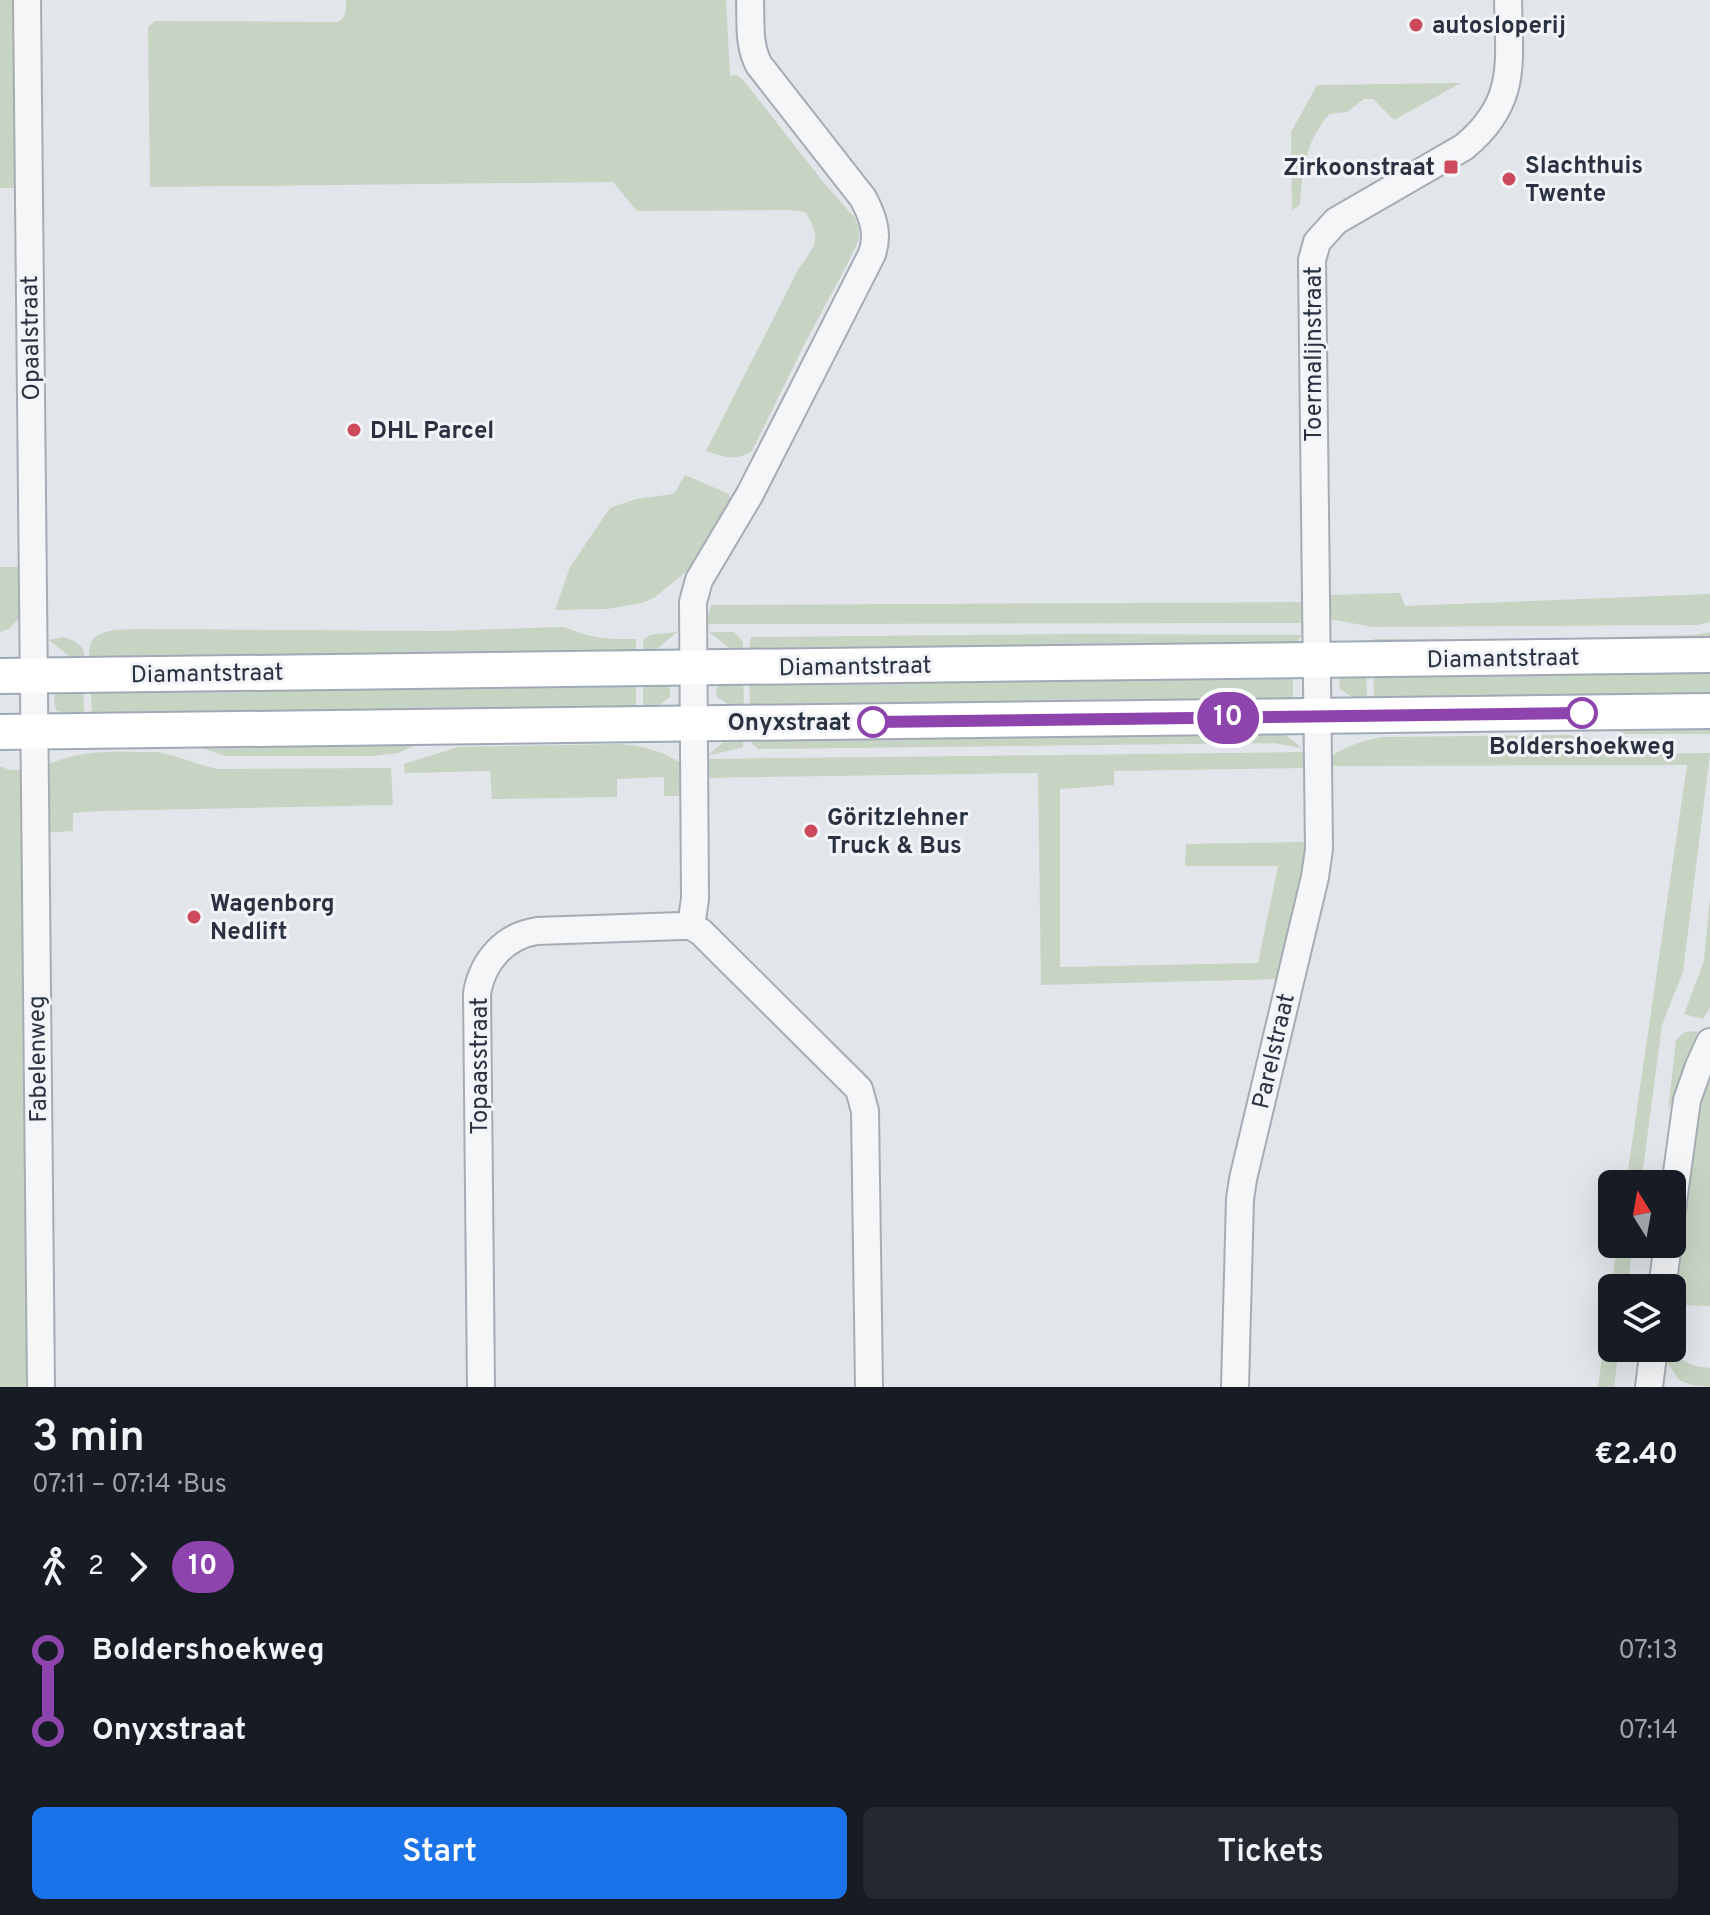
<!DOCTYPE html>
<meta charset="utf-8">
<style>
body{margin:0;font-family:Overpass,sans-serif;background:#242831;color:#f1f3f6;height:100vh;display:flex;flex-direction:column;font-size:30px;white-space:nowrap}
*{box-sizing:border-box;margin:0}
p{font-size:26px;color:#9ea1a6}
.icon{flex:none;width:44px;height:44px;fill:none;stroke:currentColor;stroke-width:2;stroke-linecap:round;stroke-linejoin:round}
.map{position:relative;height:1387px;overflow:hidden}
.drawer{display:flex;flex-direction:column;background:#171b24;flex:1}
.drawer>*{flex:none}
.badge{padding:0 16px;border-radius:26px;font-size:28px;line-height:52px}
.needle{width:52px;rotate:349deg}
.controls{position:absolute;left:1598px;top:1170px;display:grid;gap:16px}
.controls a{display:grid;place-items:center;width:88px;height:88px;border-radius:12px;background:#171b24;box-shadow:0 8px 32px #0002;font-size:40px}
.map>.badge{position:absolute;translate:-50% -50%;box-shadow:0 0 0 4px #fff}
.legs{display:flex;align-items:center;gap:12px;height:88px;padding:0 32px;font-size:26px}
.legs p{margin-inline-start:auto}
.head{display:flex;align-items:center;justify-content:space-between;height:136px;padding:0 32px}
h1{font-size:44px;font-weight:600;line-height:60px}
.cta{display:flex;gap:16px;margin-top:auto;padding:16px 32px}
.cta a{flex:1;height:92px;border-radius:12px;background:#1a73e8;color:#fff;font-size:32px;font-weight:600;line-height:92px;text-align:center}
.cta a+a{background:#242831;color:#f1f3f6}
ul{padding:0 32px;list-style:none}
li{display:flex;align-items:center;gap:28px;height:80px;font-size:30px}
li i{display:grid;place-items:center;width:12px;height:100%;margin:0 10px;background:currentColor}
li i::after{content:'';width:20px;height:20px;margin:-10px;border:6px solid;border-radius:50%;background:#171b24}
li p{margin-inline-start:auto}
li:first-child i{background:linear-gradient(#0000 50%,currentColor 0)}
li:last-child i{background:linear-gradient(currentColor 50%,#0000 0)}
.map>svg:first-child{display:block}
</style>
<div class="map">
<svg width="1710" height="1387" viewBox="0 0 1710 1387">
<rect width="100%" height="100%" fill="#e2e5ea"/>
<path fill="#c7d4c3" d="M 0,0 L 17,0 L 19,188 L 0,188 Z
M 346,0 L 726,0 L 730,76 L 737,75 L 744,81 L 824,183 L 855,218 L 859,229 L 859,239 L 849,261 L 806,341 L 752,451 C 734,462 725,457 706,451 L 798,270 C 816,243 822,242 806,212 L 789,210 L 637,211 L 613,182 L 150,187 L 148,27 L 155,21 L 338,22 C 347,17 346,9 346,0 Z
M 1461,83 L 1394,120 L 1373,99 L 1364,99 L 1347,112 L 1329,114 C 1306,141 1302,170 1300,205 L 1292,210 L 1291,132 L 1317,85 Z
M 685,475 L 729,494 L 732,505 L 699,561 L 654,598 L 641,603 L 607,609 L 555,610 L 570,567 L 610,508 L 636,499 L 674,494 Z
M 0,567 L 20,567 L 20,617 L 9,629 L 0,632 Z
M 1400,593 L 1405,606 L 1710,594 L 1710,622 L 1697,625 L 1373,627 L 1329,619 L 1328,595 Z
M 1305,602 L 1305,623 L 706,624 L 711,605 Z
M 564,627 C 594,639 604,639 636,639 L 636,660 L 90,665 C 90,659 88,651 90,645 C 95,628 123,630 137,629 L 438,631 Z
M 677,632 L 644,660 L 643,640 L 650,635 Z
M 709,632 L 734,632 L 743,642 L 742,658 Z
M 1710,632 L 1710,646 L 1374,647 L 1374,639 L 1533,639 L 1694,635 Z
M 1080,634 L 1302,635 L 1289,654 L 751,658 L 749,648 L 751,637 Z
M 63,637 C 77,640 91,650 80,665 L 49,640 Z
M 1710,667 L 1710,695 L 1374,697 L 1373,671 Z
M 1366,671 L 1367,697 L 1352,697 L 1340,689 L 1339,679 L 1343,673 Z
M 1293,674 L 1293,699 L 1047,700 L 750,707 L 749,679 Z
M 727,679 L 743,679 L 744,705 L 728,704 L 717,697 L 716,688 Z
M 636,681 L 636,709 L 92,713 L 90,683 Z
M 643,681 L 658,681 L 670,688 L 670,697 L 659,705 L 643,705 Z
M 83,684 L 84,713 L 66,713 L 56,711 L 54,699 L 57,691 Z
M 1710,716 L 1710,734 L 1624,734 L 1595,717 Z
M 1270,723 L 1302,748 L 1273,743 L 758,749 L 752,744 L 750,738 Z
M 744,725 L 743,747 L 707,756 Z
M 156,732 L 445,732 L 398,753 L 373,756 L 225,756 Z
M 1568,735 L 1585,737 L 1623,754 L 1710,753 L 1683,972 L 1662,1025 L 1641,1184 L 1626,1184 L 1687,765 L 1328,766 L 1328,758 C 1345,747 1363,740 1383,737 Z
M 619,744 C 645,746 662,751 684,765 L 686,796 L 664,796 L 664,777 L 617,779 L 617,797 L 492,799 L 490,771 L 405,773 L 404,764 L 458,747 Z
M 158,752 C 179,756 197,765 218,769 L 391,768 L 393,805 L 100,811 L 73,813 L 73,831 L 42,833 L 42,767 C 82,748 115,752 158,752 Z
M 1309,752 L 1311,768 L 1114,771 L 1114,785 L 1060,789 L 1060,967 L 1258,963 L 1278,866 L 1185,866 L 1186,844 L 1307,842 L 1305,872 L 1283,979 L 1041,985 L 1038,773 L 703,778 L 706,759 Z
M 0,766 L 9,770 L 20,770 L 30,1387 L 0,1387 Z
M 1710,897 L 1710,1008 L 1703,1019 L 1684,1014 L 1704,961 Z
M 1698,1031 L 1668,1111 L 1676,1040 L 1685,1032 Z
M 1710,1079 L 1710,1306 L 1685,1305 L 1682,1360 L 1695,1366 L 1710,1368 L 1710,1387 L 1691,1385 L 1679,1380 L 1662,1355 L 1663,1348 L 1672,1348 L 1672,1288 L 1670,1288 L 1686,1141 Z
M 1617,1244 L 1633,1244 L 1627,1288 L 1612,1288 L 1612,1348 L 1619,1348 L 1614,1387 L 1598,1387 Z"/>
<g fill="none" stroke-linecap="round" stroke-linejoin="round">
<defs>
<path id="minor" d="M 27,0 L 41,1387
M 691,926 L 695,899 L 693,602 L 699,580 L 750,494 L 872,254 C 879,233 873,217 863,198 L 759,65 C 748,45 751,22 750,0
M 1672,1209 L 1687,1100 L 1699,1066 L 1710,1042
M 1662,1288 L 1668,1244
M 481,1387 L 477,993 C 483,960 505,936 537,931 L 681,926 L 691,926 L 701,932 L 859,1089 L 865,1111 L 869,1387
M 1235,1387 L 1240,1199 L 1243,1179 L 1315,877 L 1319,849 L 1312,260 L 1317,242 L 1336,221 L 1464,147 C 1518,103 1509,62 1508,0
M 1649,1387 L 1654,1348"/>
<path id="major" d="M 0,676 L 1710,655
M 0,732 L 1710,711"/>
</defs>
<use href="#minor" stroke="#a7acb4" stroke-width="30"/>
<use href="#major" stroke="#a2a9b6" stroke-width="38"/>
<use href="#minor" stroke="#f5f6f8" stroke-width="26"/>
<use href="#major" stroke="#fff" stroke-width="34"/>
</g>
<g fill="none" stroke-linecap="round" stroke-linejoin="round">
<defs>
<path id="line-1" d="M 873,722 L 1582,713"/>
</defs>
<use href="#line-1" stroke="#fff" stroke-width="18"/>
<use href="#line-1" stroke="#8e44ad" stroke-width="12"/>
</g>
<g fill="#cc4a5b" stroke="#f2f4f8" stroke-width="3">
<circle cx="1416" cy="25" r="8"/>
<rect x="1443" y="159" width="16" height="16" rx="4"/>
<circle cx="1509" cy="179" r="8"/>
<circle cx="354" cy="430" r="8"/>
<circle cx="811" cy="831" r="8"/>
<circle cx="194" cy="917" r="8"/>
</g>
<g fill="#fff" stroke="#8e44ad" stroke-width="4">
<circle cx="1582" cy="713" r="14"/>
<circle cx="873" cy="722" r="14"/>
</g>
<g text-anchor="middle" stroke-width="6" stroke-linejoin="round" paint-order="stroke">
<g font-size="24" font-weight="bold" fill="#2a3242" stroke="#f2f4f8" text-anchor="start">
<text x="1432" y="33">autosloperij</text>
<text x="1525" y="173">Slachthuis<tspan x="1525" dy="28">Twente</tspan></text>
<text x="1435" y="175" text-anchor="end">Zirkoonstraat</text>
<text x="370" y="438">DHL Parcel</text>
<text x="827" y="825">Göritzlehner<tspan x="827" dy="28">Truck &amp; Bus</tspan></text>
<text x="210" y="911">Wagenborg<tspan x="210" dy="28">Nedlift</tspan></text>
</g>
<g font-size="24" fill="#2a3242" stroke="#f2f4f8">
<text transform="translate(30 338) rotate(-91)" y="8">Opaalstraat</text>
<text transform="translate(1313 354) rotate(-90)" y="8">Toermalijnstraat</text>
<text transform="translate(1503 658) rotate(-1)" y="8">Diamantstraat</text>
<text transform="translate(855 666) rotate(-1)" y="8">Diamantstraat</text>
<text transform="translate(207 673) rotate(-1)" y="8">Diamantstraat</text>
<text transform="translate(1273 1051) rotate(-77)" y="8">Parelstraat</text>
<text transform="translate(37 1059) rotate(-91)" y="8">Fabelenweg</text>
<text transform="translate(479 1066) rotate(-90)" y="8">Topaasstraat</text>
</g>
<g font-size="24" font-weight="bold" fill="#2a3242" stroke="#f2f4f8" text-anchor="end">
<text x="851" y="730">Onyxstraat</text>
<text x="1582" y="754" text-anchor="middle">Boldershoekweg</text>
</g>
</g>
</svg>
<div class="controls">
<a><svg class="needle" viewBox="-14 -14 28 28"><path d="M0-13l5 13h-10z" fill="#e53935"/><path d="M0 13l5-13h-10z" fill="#9ea1a6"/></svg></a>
<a><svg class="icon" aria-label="layers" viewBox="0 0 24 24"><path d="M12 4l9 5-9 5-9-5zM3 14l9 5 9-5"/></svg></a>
</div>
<b class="badge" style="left:1228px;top:718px;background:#8e44ad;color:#fff">10</b>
</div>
<section class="drawer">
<div class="head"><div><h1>3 min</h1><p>07:11 – 07:14 · Bus</p></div><b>€2.40</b></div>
<div class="legs"><svg class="icon" aria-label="walk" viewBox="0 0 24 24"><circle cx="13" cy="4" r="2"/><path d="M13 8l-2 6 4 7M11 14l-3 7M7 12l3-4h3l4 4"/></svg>2<svg class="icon" aria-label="forward" viewBox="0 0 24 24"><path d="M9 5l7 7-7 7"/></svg><b class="badge" style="background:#8e44ad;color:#fff">10</b></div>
<ul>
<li><i style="color:#8e44ad"></i><b>Boldershoekweg</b><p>07:13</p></li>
<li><i style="color:#8e44ad"></i><b>Onyxstraat</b><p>07:14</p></li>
</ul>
<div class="cta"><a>Start</a><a>Tickets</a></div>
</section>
